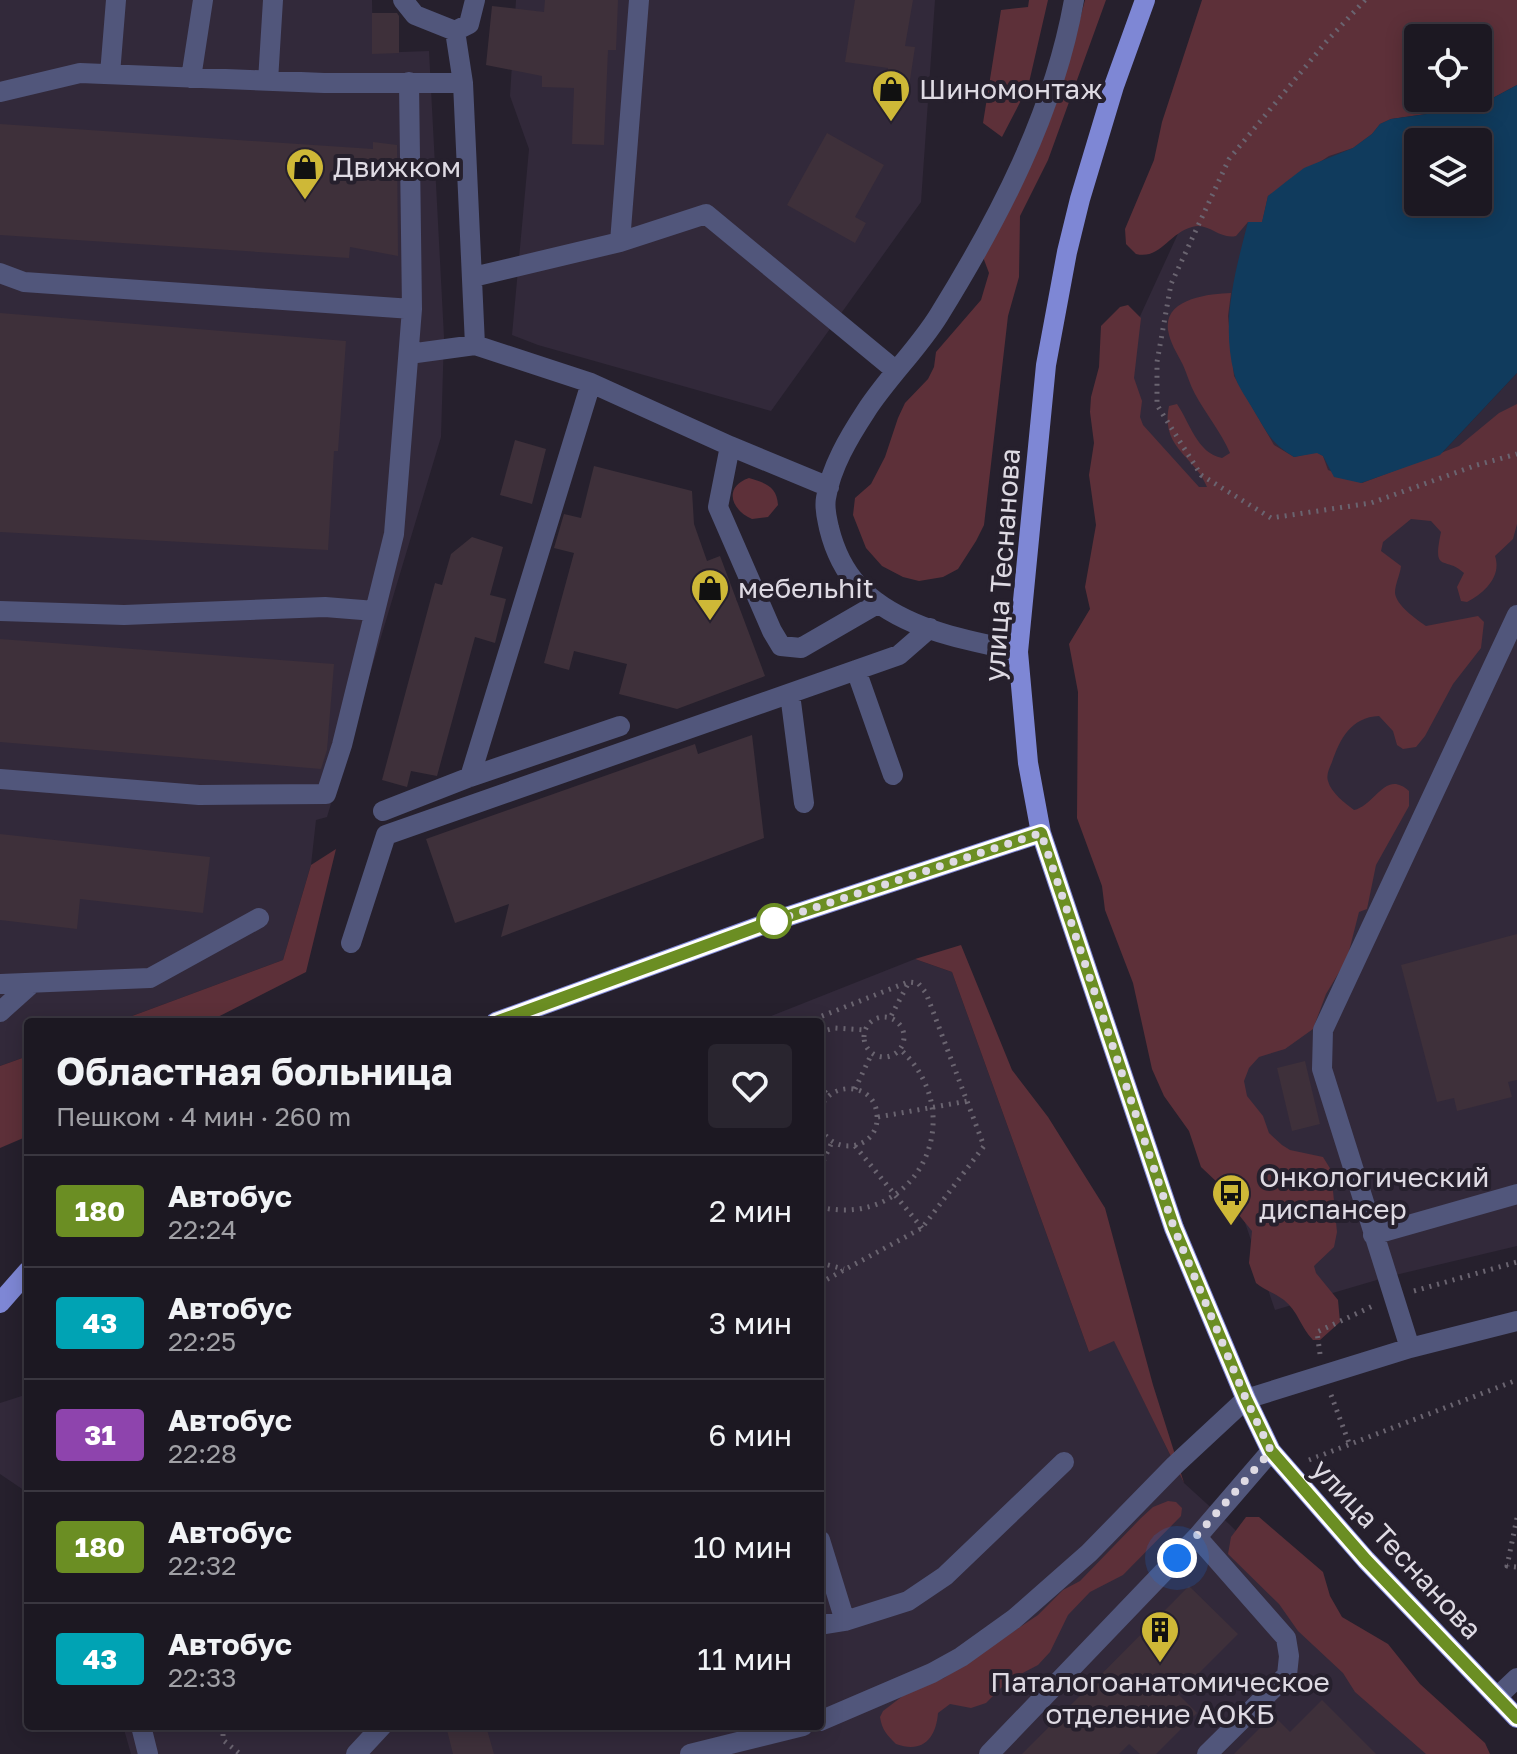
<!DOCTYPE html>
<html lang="ru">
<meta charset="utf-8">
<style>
body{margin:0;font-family:"Golos Text",sans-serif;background:#29252f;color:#f1f3f6;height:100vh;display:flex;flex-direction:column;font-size:30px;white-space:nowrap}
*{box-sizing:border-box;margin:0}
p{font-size:26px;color:#a0a0a5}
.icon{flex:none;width:44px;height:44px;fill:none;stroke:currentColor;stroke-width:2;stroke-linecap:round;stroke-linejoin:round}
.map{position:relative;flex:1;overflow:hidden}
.sheet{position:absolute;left:24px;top:1018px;width:800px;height:712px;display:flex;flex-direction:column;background:#1c1822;border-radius:8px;box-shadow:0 4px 20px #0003,0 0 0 2px #3a3740}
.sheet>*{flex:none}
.badge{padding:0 16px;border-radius:6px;font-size:28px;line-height:52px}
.tools{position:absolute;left:1404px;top:24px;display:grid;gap:16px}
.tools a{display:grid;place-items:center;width:88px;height:88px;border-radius:8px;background:#1c1822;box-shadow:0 4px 20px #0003,0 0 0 2px #3a3740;font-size:40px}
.you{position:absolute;width:40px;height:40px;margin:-20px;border:6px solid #fff;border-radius:50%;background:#1a73e8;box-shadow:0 0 0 12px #1a73e833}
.map>.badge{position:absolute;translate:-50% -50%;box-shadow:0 0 0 4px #fff}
.round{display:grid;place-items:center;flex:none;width:84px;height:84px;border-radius:8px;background:#29252f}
.head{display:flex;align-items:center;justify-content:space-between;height:136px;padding:0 32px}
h1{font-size:38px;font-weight:700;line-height:60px}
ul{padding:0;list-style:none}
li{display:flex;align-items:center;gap:24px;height:112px;padding:0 32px;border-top:2px solid #3a3740}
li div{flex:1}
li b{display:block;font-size:30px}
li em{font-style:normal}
li .badge{min-width:88px;font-weight:700;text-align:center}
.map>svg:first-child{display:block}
</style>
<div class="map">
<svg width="1517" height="1754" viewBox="0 0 1517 1754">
<rect width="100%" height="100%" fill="#26202d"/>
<path fill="#32293a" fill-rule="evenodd" d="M 0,0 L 372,0 L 373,53 L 429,51 L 444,337 L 441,437 L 327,817 L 316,820 L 311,865 L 283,960 L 116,1022 L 28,1022 L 28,1056 L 0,1066 Z
M 516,0 L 935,0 L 921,202 L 771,411 L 538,345 L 512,335 L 529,149 L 510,96 Z
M 1517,0 L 1517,85 L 1476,107 L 1391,119 L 1440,455 L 1517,373 L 1517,1246 L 1387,1277 L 1275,1310 L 1125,873 L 1119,362 L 1250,77 ZM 1418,38 L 1478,38 L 1478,98 L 1418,98 Z
M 915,959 L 952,972 L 1089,1352 L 1114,1340 L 1184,1483 L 1228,1523 L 1461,1754 L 131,1754 L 123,1726 L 820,1726 L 820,1022 L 756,1022 Z
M 28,1394 L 28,1493 L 0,1474 L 0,1403 Z"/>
<path fill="#5d3039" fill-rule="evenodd" d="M 1029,0 L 1048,0 L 1028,87 L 1002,137 L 983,123 L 1001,10 L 1028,7 Z
M 1085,0 L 1106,0 L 1048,160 L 1020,216 L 1019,277 L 1008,316 L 984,525 L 976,541 L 958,569 L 943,577 L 919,581 L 903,577 L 882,566 L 866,548 L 853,515 L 855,498 L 871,484 L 885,457 L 898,418 L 905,403 L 928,379 L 934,367 L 936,352 L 981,300 L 989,273 L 983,257 L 1034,157 L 1060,94 Z
M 1202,0 L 1517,0 L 1517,85 L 1476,107 L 1391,119 L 1380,124 L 1372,134 L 1353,148 L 1329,156 L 1268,196 L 1262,223 L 1248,222 L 1236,236 C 1219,240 1209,222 1192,227 C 1169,233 1160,260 1136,254 L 1126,244 L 1125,229 L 1154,160 L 1162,122 ZM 1418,38 L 1478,38 L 1478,98 L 1418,98 Z
M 1231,293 L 1228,316 L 1234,376 L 1274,445 L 1294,457 L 1317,452 L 1323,456 L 1328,470 L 1362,483 L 1459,446 L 1499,413 L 1517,404 L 1517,524 L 1513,539 L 1495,556 C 1502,577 1484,593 1467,602 L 1461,601 L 1457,587 L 1464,573 C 1445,555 1432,575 1441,532 L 1431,521 L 1411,519 L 1383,542 L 1381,551 L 1401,566 C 1400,575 1395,584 1395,593 C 1396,605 1417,620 1426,626 L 1478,616 L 1484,622 L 1481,648 L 1453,684 L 1425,736 L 1416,747 L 1403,749 L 1397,745 L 1393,731 L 1379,716 C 1351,717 1340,739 1332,762 C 1329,769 1326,775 1328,781 C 1331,793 1345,803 1354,810 C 1376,805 1385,769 1409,791 L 1409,806 L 1376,865 L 1367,909 L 1359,912 L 1347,959 L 1326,994 L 1313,1029 L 1285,1049 L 1259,1057 L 1249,1068 L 1244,1081 L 1247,1096 L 1263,1116 L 1269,1133 L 1282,1145 L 1290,1150 L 1323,1157 L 1331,1170 L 1337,1232 L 1334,1247 L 1314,1266 L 1316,1273 L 1338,1300 L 1340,1322 L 1320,1340 L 1313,1340 C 1301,1328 1298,1311 1284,1300 C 1275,1293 1264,1290 1256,1283 L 1249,1263 L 1252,1231 L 1225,1198 L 1219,1184 L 1201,1167 L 1189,1131 L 1164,1096 L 1152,1069 L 1133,983 L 1105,910 L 1102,886 L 1077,818 L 1078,692 L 1069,644 L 1090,609 L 1085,587 L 1096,525 L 1089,475 L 1094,443 L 1090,412 L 1091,397 L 1099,367 L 1101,326 L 1120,307 L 1128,305 L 1141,318 L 1134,378 L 1142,401 L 1140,417 L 1143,425 L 1199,487 L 1207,487 C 1195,456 1160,448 1169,406 L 1177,404 C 1190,423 1197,453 1222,458 L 1230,453 C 1221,432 1206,414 1195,394 C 1190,385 1187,374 1183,365 C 1177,353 1170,343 1168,330 C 1164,298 1209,294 1231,293 Z
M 749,478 C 765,483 777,486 778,505 L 768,517 L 752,519 C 731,510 723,487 749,478 Z
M 336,849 L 306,972 L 208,1022 L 116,1022 L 283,960 L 311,865 Z
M 961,945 L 1012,1070 L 1048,1117 L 1105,1208 L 1153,1385 L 1184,1483 L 1114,1341 L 1089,1352 L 952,972 L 915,959 Z
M 28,1056 L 28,1136 L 0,1148 L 0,1066 Z
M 1168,1501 L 1176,1502 L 1182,1508 L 1181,1516 L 1123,1575 L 1090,1592 L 1068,1615 L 1050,1652 L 1038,1665 L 1009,1680 L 986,1703 L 971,1708 L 950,1704 L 938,1713 C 936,1738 923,1754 896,1744 C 887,1735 882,1730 880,1717 L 883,1711 L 904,1695 L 944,1678 L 1038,1615 L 1063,1590 L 1080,1581 L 1141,1518 L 1153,1507 Z
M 1246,1517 L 1259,1517 L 1323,1572 L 1330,1596 L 1342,1617 L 1388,1644 L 1420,1684 L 1485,1743 L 1490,1754 L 1426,1754 L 1355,1692 L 1343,1673 L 1298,1631 L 1279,1604 L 1228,1554 L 1231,1537 Z"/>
<path fill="#103b5d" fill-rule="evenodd" d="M 1517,85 L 1517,373 L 1440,455 L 1361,483 L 1334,477 L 1323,456 L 1317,453 L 1294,457 C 1271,443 1268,434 1254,411 C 1248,400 1237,386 1234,373 C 1221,321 1235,272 1248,222 L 1262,222 L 1268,196 L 1287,181 L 1304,168 L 1353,148 L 1372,134 L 1380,124 L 1391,119 L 1476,107 ZM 1418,142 L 1478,142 L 1478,202 L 1418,202 Z"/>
<path fill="#3e303a" d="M 545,0 L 618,0 L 616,50 L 608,50 L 604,145 L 572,144 L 574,88 L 542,87 L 542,76 L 486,65 L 492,6 L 544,12 Z
M 855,0 L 913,0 L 905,46 L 915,47 L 908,93 L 885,89 L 888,68 L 845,62 Z
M 372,13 L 397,13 L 399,16 L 399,53 L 372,54 Z
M 0,124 L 373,149 L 373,142 L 397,145 L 398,256 L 350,247 L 349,258 L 0,235 Z
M 827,133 L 884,165 L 855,217 L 866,223 L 855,243 L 787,205 Z
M 0,313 L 346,341 L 338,451 L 334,451 L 328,550 L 0,532 Z
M 515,440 L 546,449 L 532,504 L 500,495 Z
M 594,466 L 692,491 L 694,524 L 707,561 L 720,556 L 765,676 L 677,709 L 619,694 L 627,664 L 574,651 L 569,670 L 544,663 L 574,553 L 554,548 L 564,514 L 581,518 Z
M 472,537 L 503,547 L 490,595 L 506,599 L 495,643 L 475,637 L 437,776 L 411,771 L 407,787 L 382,780 L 435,583 L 442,585 L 451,554 Z
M 0,639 L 334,664 L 327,750 L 321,769 L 0,742 Z
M 752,735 L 764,838 L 501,937 L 509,904 L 455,923 L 426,839 L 695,744 L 698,754 Z
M 0,834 L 210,857 L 203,913 L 80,899 L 77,929 L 0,920 Z
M 1517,934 L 1517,1080 L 1508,1082 L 1512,1097 L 1457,1111 L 1454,1098 L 1437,1102 L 1401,965 Z
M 1305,1061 L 1320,1124 L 1292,1131 L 1277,1068 Z
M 1189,1586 L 1238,1634 L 1178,1694 L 1197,1713 L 1156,1754 L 1140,1754 L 1129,1744 L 1119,1754 L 1022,1754 Z
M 1322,1700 L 1376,1754 L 1234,1754 L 1273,1715 L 1290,1732 Z
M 446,1726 L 486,1726 L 494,1754 L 453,1754 Z"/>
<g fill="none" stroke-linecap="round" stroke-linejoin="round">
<path stroke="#6a6470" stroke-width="5" stroke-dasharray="2 6" stroke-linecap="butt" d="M 1365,0 L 1326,42 L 1229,159 L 1171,284 L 1157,362 L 1157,405 L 1201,475 L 1271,518 L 1371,503 L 1477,465 L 1517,454
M864 1037a20 20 0 1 1 40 0a20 20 0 1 1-40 0Z
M 807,1022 L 908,982
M 820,1032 L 835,1028 L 865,1030
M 820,1085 L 828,1096
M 855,1089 L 872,1053
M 820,1109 C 830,1080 875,1082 877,1115 C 880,1150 831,1158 820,1125
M 878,1117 L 968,1101
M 855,1146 L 922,1228
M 820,1168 L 832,1142
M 820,1200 L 820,1201
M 820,1207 C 916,1230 973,1116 900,1049
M 820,1263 L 844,1269
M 820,1283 L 922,1228 L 984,1146 L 926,993 L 918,983 L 909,982 L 890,1018
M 1414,1291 L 1517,1262
M 1320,1354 L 1317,1332 L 1375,1305
M 1331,1395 L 1349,1443
M 1309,1460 L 1517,1380
M 1517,1518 L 1507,1566 L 1517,1567
M 223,1726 L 223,1740 L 240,1754"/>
<path stroke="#51567b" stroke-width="20" d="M 403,0 L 415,15 L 455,31 L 469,24 L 475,0
M 455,31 L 463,83 L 475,345
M 110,74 L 116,0
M 191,78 L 203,0
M 268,81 L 273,0
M 0,92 L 80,73 L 324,83 L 463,83
M 620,242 L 639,0
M 0,273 L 24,282 L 412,309
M 473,277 L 620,242 L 706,214 L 895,370
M 409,354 L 475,345 L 591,383 L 730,446 L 829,487
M 730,446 L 718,507 L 772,631 L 781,646 L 801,648 L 877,604
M 0,611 L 124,615 L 325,607 L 375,611
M 1018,652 C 984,643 946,637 914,623 C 868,603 841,577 829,528 C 827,518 824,509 826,498 C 831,467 849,437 866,411 C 888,377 918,349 939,315 C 999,218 1054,113 1074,0
M 856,670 L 893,775
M 790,694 L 804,803
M 470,777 L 591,383
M 0,779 L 199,795 L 326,794 L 342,745 L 394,534 L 412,309 L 409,82
M 383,811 L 470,777 L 620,726
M 351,943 L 386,835 L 899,655 L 930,628
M 0,984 L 150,978 L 259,918
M 0,1012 L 30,985
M 1373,1235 L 1517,1194
M 1410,1348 L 1322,1069 L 1323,1030 L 1517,615
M 1197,1537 L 1286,1638 L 1289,1656 L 1287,1675 L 1207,1754
M 820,1540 L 845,1621
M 820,1625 L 845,1621 L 908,1601 L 945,1576 L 1064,1462
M 1497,1697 L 1517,1678
M 820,1721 L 932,1673 L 961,1657 L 1014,1619 L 1089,1553 L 1175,1465 L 1246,1399 L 1410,1348 L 1517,1321
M 141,1726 L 148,1754
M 356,1754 L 382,1726
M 690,1754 L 803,1726
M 989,1754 L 1197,1537 L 1271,1451"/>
<path stroke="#7e87d5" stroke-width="20" d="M 1145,0 L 1114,86 L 1080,199 L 1067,252 L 1046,365 L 1018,652 L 1028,763 L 1041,833 L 1174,1228 L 1246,1399 L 1271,1451 L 1366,1560 L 1517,1718
M 496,1022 L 768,923 L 1041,833
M 0,1303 L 28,1271"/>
</g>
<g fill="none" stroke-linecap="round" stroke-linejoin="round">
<defs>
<path id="line" d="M 496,1022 L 768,923 L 1041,833 L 1174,1228 L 1246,1399 L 1271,1451 L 1366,1560 L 1517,1718"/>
</defs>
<use href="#line" stroke="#fff" stroke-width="18"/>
<use href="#line" stroke="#6b8e23" stroke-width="12"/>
<path stroke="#dedae3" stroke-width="8" stroke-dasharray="0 14.4" d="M 774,921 L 768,923 L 1041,833 L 1174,1228 L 1246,1399 L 1271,1451 L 1177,1558"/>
</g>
<defs>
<symbol id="shop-pin" viewBox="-11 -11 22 30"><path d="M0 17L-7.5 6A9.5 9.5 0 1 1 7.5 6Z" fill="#ceb837" stroke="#26202d"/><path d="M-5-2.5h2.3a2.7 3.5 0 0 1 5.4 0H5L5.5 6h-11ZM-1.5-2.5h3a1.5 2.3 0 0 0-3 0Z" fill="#111"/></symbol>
<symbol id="bus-pin" viewBox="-11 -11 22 30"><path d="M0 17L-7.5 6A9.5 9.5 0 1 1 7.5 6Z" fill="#ceb837" stroke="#26202d"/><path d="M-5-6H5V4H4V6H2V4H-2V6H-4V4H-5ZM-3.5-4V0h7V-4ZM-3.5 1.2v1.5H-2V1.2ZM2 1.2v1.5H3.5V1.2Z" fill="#111"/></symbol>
<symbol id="building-pin" viewBox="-11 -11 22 30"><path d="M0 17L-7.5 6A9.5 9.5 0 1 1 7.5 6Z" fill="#ceb837" stroke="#26202d"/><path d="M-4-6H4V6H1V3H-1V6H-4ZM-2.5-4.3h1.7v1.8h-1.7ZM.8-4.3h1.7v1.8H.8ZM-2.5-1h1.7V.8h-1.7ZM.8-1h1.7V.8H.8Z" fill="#111"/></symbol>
</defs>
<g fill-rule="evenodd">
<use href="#shop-pin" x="869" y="67" width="44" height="60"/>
<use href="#shop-pin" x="283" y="145" width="44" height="60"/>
<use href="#shop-pin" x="688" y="566" width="44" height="60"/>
<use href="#bus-pin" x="1209" y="1171" width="44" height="60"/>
<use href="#building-pin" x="1138" y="1608" width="44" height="60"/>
</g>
<circle fill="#fff" stroke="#6b8e23" stroke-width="4" cx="774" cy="921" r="16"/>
<g text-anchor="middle" stroke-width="8" stroke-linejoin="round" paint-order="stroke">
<g font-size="28" fill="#dedae3" stroke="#26202d" text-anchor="start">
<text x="919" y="99">Шиномонтаж</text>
<text x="333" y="177">Движком</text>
<text x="738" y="598">мебельhit</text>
<text x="1259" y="1187">Онкологический<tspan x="1259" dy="32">диспансер</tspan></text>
<text x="1160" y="1692" text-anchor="middle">Паталогоанатомическое<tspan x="1160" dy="32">отделение АОКБ</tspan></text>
</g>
<g font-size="28" fill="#dedae3" stroke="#26202d">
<text transform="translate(1002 565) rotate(-86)" y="10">улица Теснанова</text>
<text transform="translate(1397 1549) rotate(47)" y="10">улица Теснанова</text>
</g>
</g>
</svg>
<div class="tools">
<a><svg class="icon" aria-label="locate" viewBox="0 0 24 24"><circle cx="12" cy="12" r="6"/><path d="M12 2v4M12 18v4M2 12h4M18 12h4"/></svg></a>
<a><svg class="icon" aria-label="layers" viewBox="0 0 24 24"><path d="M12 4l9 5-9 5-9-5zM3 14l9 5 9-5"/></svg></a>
</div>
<div class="you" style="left:1177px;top:1558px"></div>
<section class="sheet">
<div class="head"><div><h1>Областная больница</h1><p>Пешком · 4 мин · 260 m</p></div><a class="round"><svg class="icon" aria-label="heart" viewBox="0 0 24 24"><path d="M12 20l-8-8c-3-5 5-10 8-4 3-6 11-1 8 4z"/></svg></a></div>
<ul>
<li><span class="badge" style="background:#6b8e23;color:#fff">180</span><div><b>Автобус</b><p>22:24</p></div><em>2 мин</em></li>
<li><span class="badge" style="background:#00a3b4;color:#fff">43</span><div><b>Автобус</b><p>22:25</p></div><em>3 мин</em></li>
<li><span class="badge" style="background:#8e44ad;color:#fff">31</span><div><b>Автобус</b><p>22:28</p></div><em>6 мин</em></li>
<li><span class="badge" style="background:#6b8e23;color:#fff">180</span><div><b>Автобус</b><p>22:32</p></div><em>10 мин</em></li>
<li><span class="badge" style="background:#00a3b4;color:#fff">43</span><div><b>Автобус</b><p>22:33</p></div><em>11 мин</em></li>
</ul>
</section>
</div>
